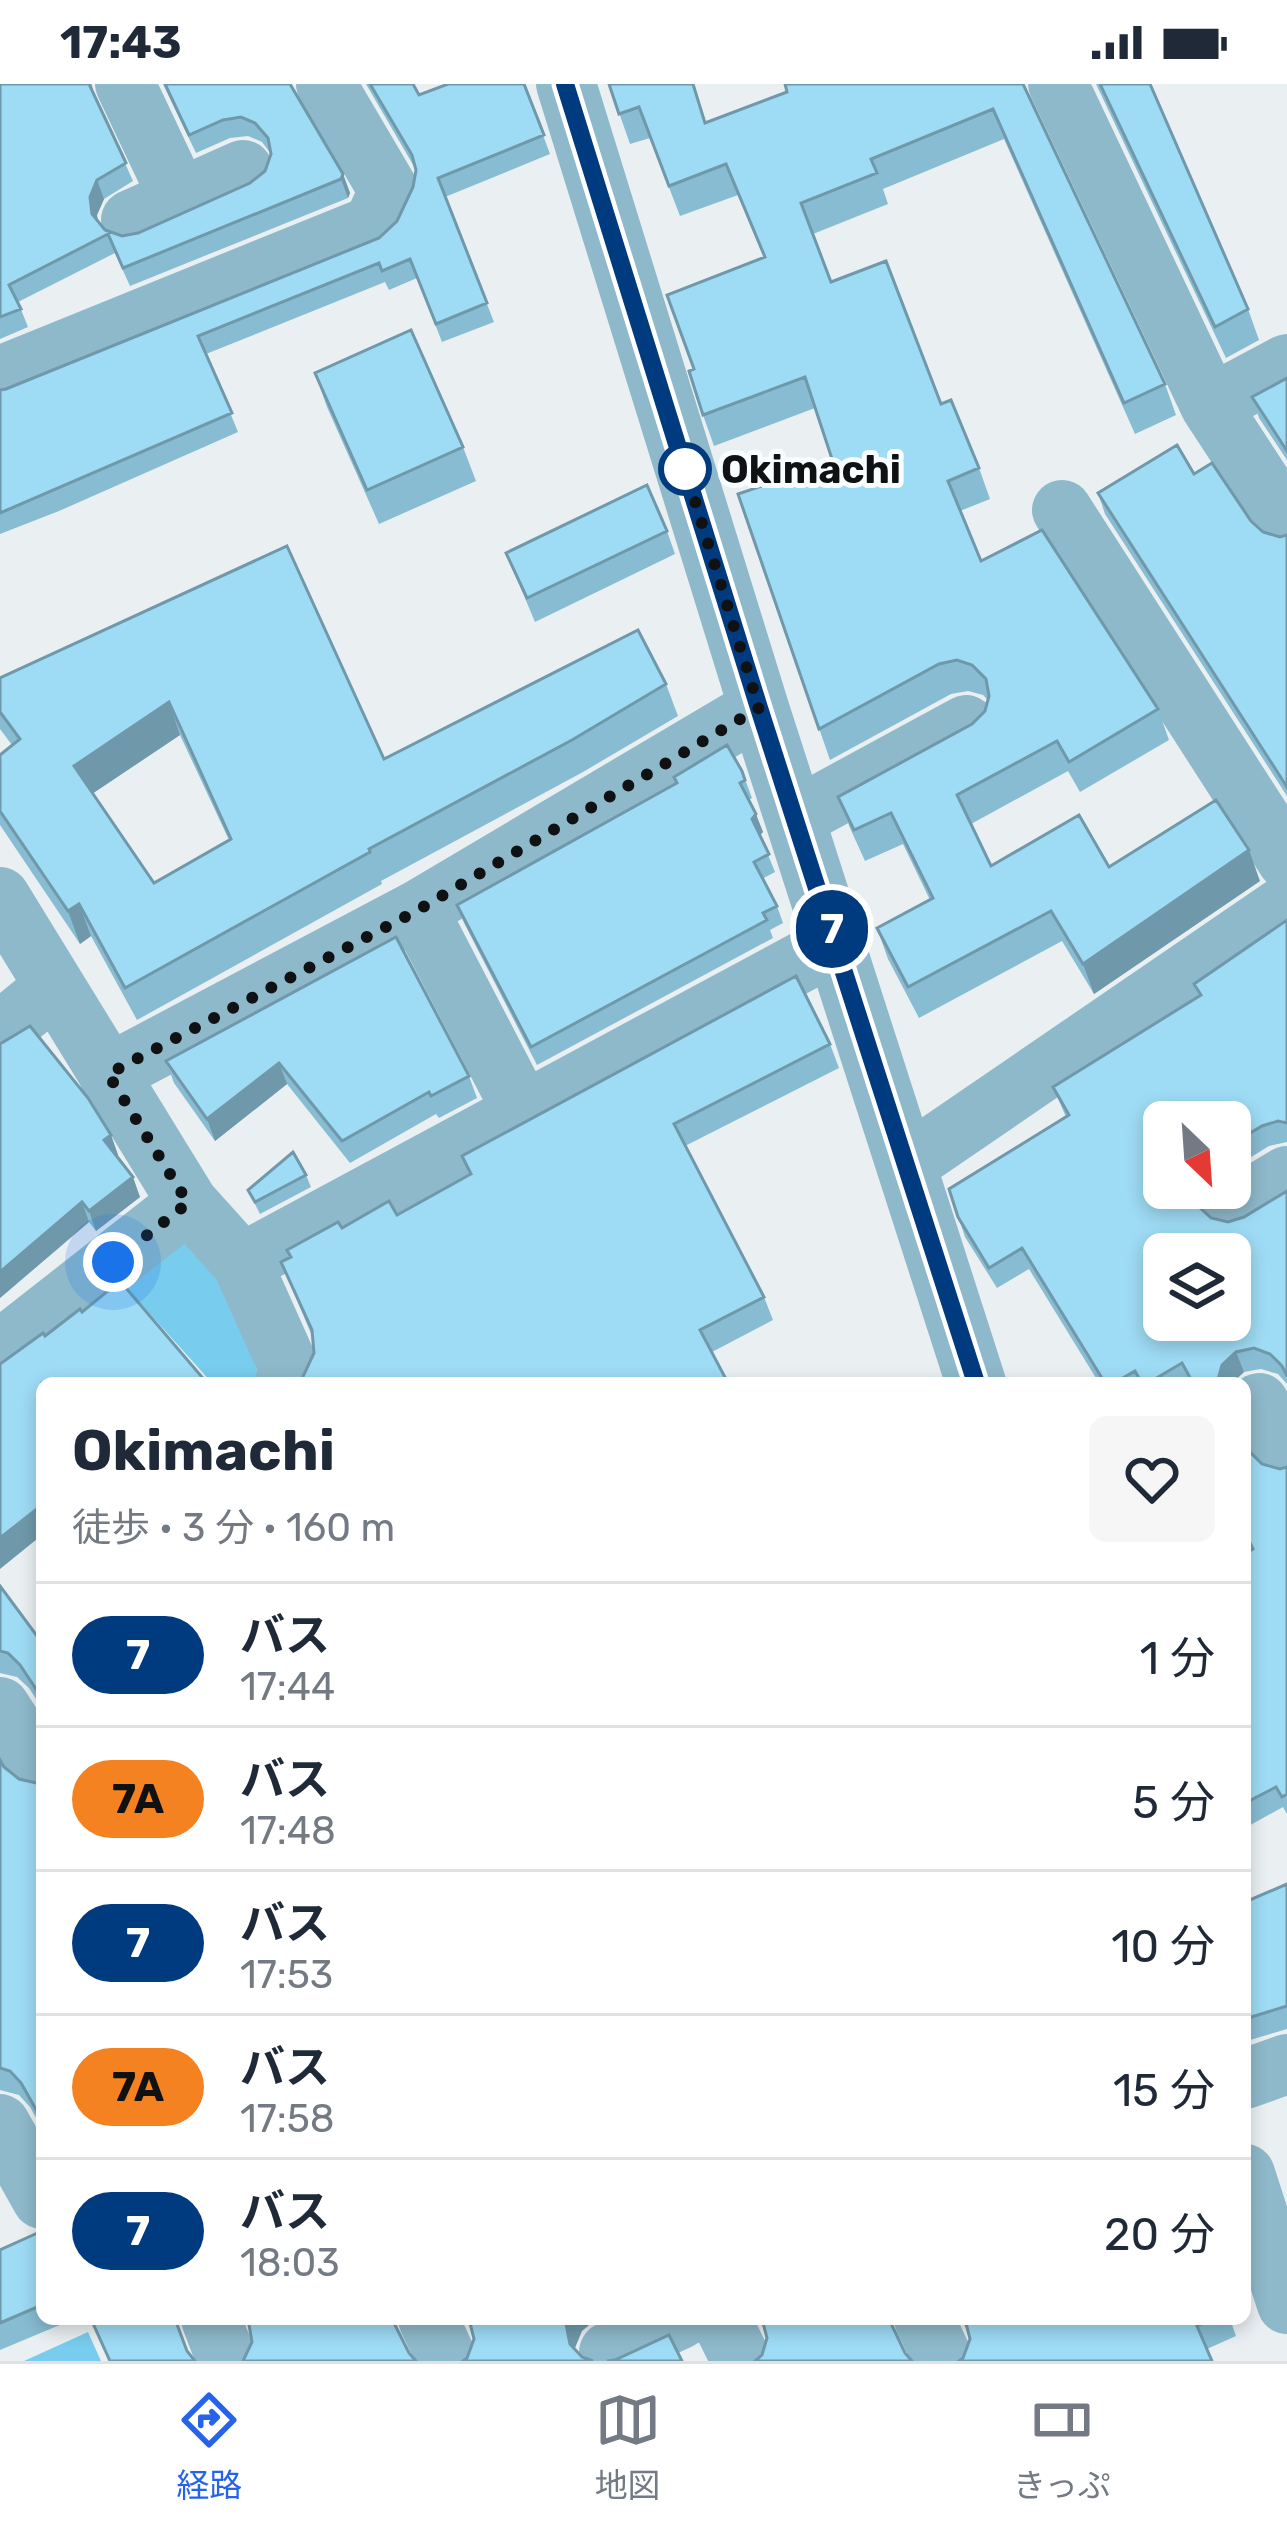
<!DOCTYPE html>
<html lang="ja">
<meta charset="utf-8">
<style>
body{margin:0;font-family:Rubik,"Noto Sans JP",sans-serif;background:#f6f6f7;color:#1f2937;height:100vh;display:flex;flex-direction:column;font-size:45px;white-space:nowrap}
*{box-sizing:border-box;margin:0}
p{font-size:39px;color:#747a83}
.icon{flex:none;width:66px;height:66px;fill:none;stroke:currentColor;stroke-width:2;stroke-linecap:round;stroke-linejoin:round}
.map{position:relative;flex:1;overflow:hidden}
.side{position:absolute;left:36px;top:1293px;width:1215px;height:948px;display:flex;flex-direction:column;background:#fff;border-radius:18px;box-shadow:0 6px 18px #0003}
.side>*{flex:none}
.badge{padding:0 24px;border-radius:39px;font-size:42px;line-height:78px}
.needle{width:78px;rotate:155deg}
.buttons{position:absolute;left:1143px;top:1017px;display:grid;gap:24px}
.buttons a{display:grid;place-items:center;width:108px;height:108px;border-radius:18px;background:#fff;box-shadow:0 6px 18px #0003;font-size:60px}
.you{position:absolute;width:60px;height:60px;margin:-30px;border:9px solid #fff;border-radius:50%;background:#1a73e8;box-shadow:0 0 0 18px #1a73e833}
.map>.badge{position:absolute;translate:-50% -50%;box-shadow:0 0 0 6px #fff}
.round{display:grid;place-items:center;flex:none;width:126px;height:126px;border-radius:18px;background:#f6f6f7}
.summary{display:flex;align-items:center;justify-content:space-between;height:204px;padding:0 36px}
h1{font-size:57px;font-weight:700;line-height:90px}
ul{padding:0;list-style:none}
li{display:flex;align-items:center;gap:36px;height:144px;padding:0 36px;border-top:3px solid #e0e1e3}
li div{flex:1}
li b{display:block;font-size:45px}
li em{font-style:normal}
li .badge{min-width:132px;font-weight:700;text-align:center}
.status{display:flex;justify-content:space-between;align-items:center;height:84px;padding:0 60px;background:#fff;direction:ltr}
.status svg{height:33px;fill:currentColor}
.tabs{display:flex;justify-content:space-around;align-items:center;height:168px;border-top:3px solid #e0e1e3;background:#fff;font-size:33px;color:#747a83}
.tabs a{display:grid;justify-items:center;gap:6px}
.tabs .selected{color:#2563eb}
.map>svg:first-child{display:block}
</style>
<div class="status"><b>17:43</b><svg viewBox="0 0 49 12"><path d="M0 12V9h3v3zM5 12V6h3v6zM10 12V3h3v9zM15 12V0h3v12zM26 1h20v11H26zM47 4h2v5h-2z"/></svg></div>
<div class="map">
<svg width="1287" height="2277" viewBox="0 0 1287 2277">
<rect width="100%" height="100%" fill="#eaf0f2"/>
<path fill="#78cced" d="M 166,1156 L 211,1166 L 262,1299 L 212,1299 L 125,1202 Z
M 88,2248 L 101,2277 L 24,2277 Z"/>
<g fill="none" stroke-linecap="round" stroke-linejoin="round">
<path stroke="#8eb9cb" stroke-width="60" d="M 125,0 L 179,114
M 566,0 L 759,624 L 976,1299
M 1058,0 L 1210,321
M 131,136 L 243,86
M 1287,280 L 1210,321 L 1287,439
M 0,292 L 373,141 L 389,107 L 326,0
M 1062,426 L 1287,776
M 795,734 L 966,641
M 0,813 L 188,1119 L 242,1179 L 289,1284 L 285,1299
M 418,826 L 523,1028
M 0,948 L 53,904
M 108,990 L 418,826 L 759,624
M 907,1080 L 1287,820
M 1234,1124 L 1287,1092
M 242,1179 L 837,859
M 0,1266 L 188,1119
M 1259,1319 L 1287,1371
M 0,1623 L 42,1688
M 1245,1995 L 1287,1980
M 0,2040 L 42,2115
M 1245,2090 L 1287,2220
M 211,2235 L 227,2277
M 428,2235 L 448,2277
M 721,2235 L 741,2276
M 924,2235 L 944,2277
M 609,2268 L 680,2235"/>
</g>
<path fill="#88bcd2" fill-rule="evenodd" d="M 0,0 L 92,0 L 93,8 L 133,97 L 104,115 L 97,131 L 98,137 L 105,146 L 122,152 L 138,149 L 250,99 L 265,87 L 271,70 L 262,58 L 248,52 L 230,54 L 196,69 L 163,0 L 292,0 L 292,4 L 343,90 L 350,109 L 348,114 L 130,202 L 115,169 L 18,218 L 28,243 L 0,255 Z
M 366,0 L 413,0 L 419,11 L 524,0 L 550,70 L 445,113 L 494,238 L 442,258 L 417,194 L 389,206 L 385,198 L 206,270 L 238,348 L 59,427 L 0,450 L 0,306 L 6,305 L 379,154 L 397,137 L 413,103 L 416,86 Z
M 609,0 L 694,0 L 706,39 L 1025,3 L 1165,300 L 1176,331 L 1135,350 L 1004,55 L 883,105 L 888,120 L 813,150 L 831,198 L 941,320 L 979,384 L 990,415 L 960,427 L 981,477 L 1158,625 L 1169,656 L 1080,708 L 1068,687 L 971,740 L 991,782 L 1109,783 L 1260,797 L 1094,910 L 1062,857 L 919,934 L 888,875 L 877,844 L 930,816 L 903,760 L 865,777 L 850,744 L 838,713 L 972,640 L 985,627 L 988,616 L 983,611 L 968,607 L 951,610 L 830,676 L 738,410 L 833,378 L 815,324 L 714,362 L 703,331 L 694,285 L 764,174 L 738,111 L 680,132 L 650,54 L 630,60 Z
M 1096,0 L 1150,0 L 1248,225 L 1259,256 L 1226,274 Z
M 315,289 L 463,363 L 476,397 L 379,440 L 327,323 Z
M 1287,294 L 1287,376 L 1259,334 L 1252,313 Z
M 1194,390 L 1263,448 L 1280,453 L 1287,451 L 1287,712 L 1105,430 L 1098,409 Z
M 667,447 L 675,470 L 535,538 L 506,469 Z
M 287,462 L 384,675 L 666,600 L 678,632 L 583,688 L 381,797 L 382,800 L 137,936 L 91,852 L 80,860 L 0,741 L 0,671 L 12,661 L 0,645 L 0,628 ZM 180,651 L 229,756 L 154,799 L 93,709 Z
M 742,687 L 752,714 L 749,716 L 763,748 L 760,751 L 775,788 L 762,795 L 777,822 L 783,839 L 770,846 L 773,854 L 537,981 L 464,839 L 457,821 Z
M 1287,836 L 1287,1058 L 1269,1062 L 1230,1086 L 1230,1038 L 1164,1104 L 1207,1104 L 1203,1108 L 1200,1124 L 1211,1134 L 1228,1138 L 1244,1133 L 1287,1107 L 1287,1300 L 1278,1290 L 1261,1285 L 1244,1288 L 1232,1299 L 1099,1299 L 1029,1185 L 997,1204 L 965,1153 L 949,1105 L 1066,1033 L 1053,1003 L 1199,913 L 1194,900 Z
M 396,853 L 469,992 L 477,1014 L 439,1034 L 436,1030 L 350,1079 L 287,1000 L 215,1057 L 174,999 L 166,977 Z
M 0,960 L 111,1051 L 118,1071 L 116,1072 L 140,1113 L 96,1147 L 89,1138 L 0,1214 Z
M 830,960 L 839,984 L 685,1062 L 764,1213 L 773,1236 L 712,1268 L 314,1269 L 312,1252 L 281,1178 L 290,1174 L 287,1166 L 342,1144 L 397,1131 L 469,1091 L 462,1072 Z
M 306,1091 L 311,1103 L 260,1130 L 248,1106 Z
M 1245,1359 L 1250,1368 L 1262,1380 L 1280,1385 L 1287,1383 L 1287,1730 L 1283,1723 L 1245,1744 L 1245,1470 L 1251,1467 L 1245,1455 Z
M 0,1502 L 37,1552 L 42,1548 L 42,1624 L 29,1604 L 17,1593 L 0,1589 Z
M 0,1676 L 4,1683 L 19,1695 L 36,1699 L 42,1696 L 42,2044 L 30,2023 L 19,2011 L 0,2006 Z
M 1287,1800 L 1287,1945 L 1250,1956 L 1245,1942 L 1245,1818 Z
M 42,2147 L 42,2235 L 74,2235 L 0,2266 L 0,2166 Z
M 962,2235 L 1230,2235 L 1236,2252 L 1207,2265 L 963,2274 L 970,2255 Z"/>
<path fill="#6f99ab" d="M 343,90 L 350,109 L 348,114 L 341,95 Z
M 97,96 L 104,115 L 97,131 L 99,149 L 92,130 L 90,113 Z
M 169,618 L 180,651 L 86,714 L 74,682 Z
M 756,730 L 763,748 L 758,753 L 752,735 Z
M 1249,766 L 1260,797 L 1094,910 L 1083,880 Z
M 79,820 L 91,852 L 80,860 L 68,827 Z
M 279,979 L 287,1000 L 215,1057 L 207,1035 Z
M 111,1051 L 118,1071 L 111,1076 L 104,1056 Z
M 133,1093 L 140,1113 L 96,1147 L 89,1127 Z
M 1192,1104 L 1207,1104 L 1203,1108 L 1200,1126 Z
M 82,1118 L 89,1138 L 0,1214 L 0,1188 Z
M 1236,1268 L 1244,1288 L 1232,1299 L 1217,1299 L 1222,1281 Z
M 42,1421 L 42,1451 L 0,1485 L 0,1454 Z
M 568,2235 L 594,2235 L 594,2237 L 582,2247 L 575,2264 L 577,2277 L 570,2260 L 566,2240 Z"/>
<path fill="#9edbf4" stroke="#6f99ab" stroke-width="3" fill-rule="evenodd" d="M 0,0 L 89,0 L 126,79 L 97,96 L 90,113 L 92,130 L 105,146 L 122,152 L 138,149 L 250,99 L 265,87 L 271,70 L 268,54 L 255,39 L 241,33 L 223,36 L 189,51 L 165,0 L 290,0 L 343,90 L 341,95 L 123,184 L 108,150 L 9,201 L 21,225 L 0,233 Z
M 370,0 L 413,0 L 419,11 L 448,0 L 524,0 L 544,51 L 438,94 L 487,219 L 436,240 L 410,175 L 382,187 L 379,179 L 198,252 L 232,329 L 0,429 L 0,306 L 6,305 L 379,154 L 397,137 L 413,103 L 416,86 L 412,71 Z
M 609,0 L 693,0 L 705,39 L 787,8 L 785,0 L 1023,0 L 1165,300 L 1124,319 L 993,25 L 871,75 L 877,89 L 801,119 L 831,198 L 886,177 L 941,320 L 951,316 L 979,384 L 948,397 L 981,477 L 1042,446 L 1158,625 L 1069,678 L 1057,657 L 957,711 L 991,782 L 1079,731 L 1109,783 L 1216,716 L 1249,766 L 1083,880 L 1051,827 L 908,903 L 877,844 L 933,814 L 891,729 L 854,746 L 838,713 L 972,640 L 985,627 L 989,612 L 986,595 L 972,581 L 957,576 L 939,580 L 819,645 L 738,410 L 833,378 L 805,293 L 703,331 L 689,287 L 694,285 L 667,211 L 765,173 L 726,80 L 669,102 L 639,23 L 619,30 Z
M 1100,0 L 1150,0 L 1248,225 L 1215,243 Z
M 411,246 L 463,363 L 367,406 L 315,289 Z
M 1287,294 L 1287,367 L 1252,313 Z
M 1177,361 L 1194,390 L 1212,379 L 1251,437 L 1263,448 L 1280,453 L 1287,451 L 1287,703 L 1098,409 Z
M 647,401 L 667,447 L 527,514 L 506,469 Z
M 287,462 L 384,675 L 638,546 L 666,600 L 572,656 L 369,765 L 370,768 L 125,904 L 79,820 L 68,827 L 0,727 L 0,671 L 20,655 L 0,628 L 0,594 ZM 169,618 L 231,755 L 154,799 L 74,682 Z
M 727,661 L 742,687 L 745,696 L 740,699 L 756,730 L 752,735 L 769,770 L 754,778 L 777,822 L 763,829 L 767,836 L 531,963 L 457,821 L 677,699 L 674,693 Z
M 1287,836 L 1287,1039 L 1278,1037 L 1262,1042 L 1230,1061 L 1230,1038 L 1164,1038 L 1164,1104 L 1192,1104 L 1196,1120 L 1211,1134 L 1228,1138 L 1244,1133 L 1287,1107 L 1287,1292 L 1282,1282 L 1270,1270 L 1254,1264 L 1236,1268 L 1222,1281 L 1217,1299 L 1193,1299 L 1182,1279 L 1148,1299 L 1142,1299 L 1135,1287 L 1114,1299 L 1105,1299 L 1022,1164 L 989,1184 L 958,1133 L 949,1105 L 1069,1031 L 1053,1003 L 1201,911 L 1194,900 ZM 1164,1170 L 1230,1170 L 1230,1236 L 1164,1236 Z
M 396,853 L 469,992 L 431,1012 L 429,1008 L 342,1057 L 279,979 L 207,1035 L 166,977 Z
M 796,892 L 830,960 L 674,1040 L 764,1213 L 700,1246 L 728,1299 L 300,1299 L 314,1269 L 312,1246 L 281,1178 L 291,1173 L 287,1166 L 338,1138 L 342,1144 L 389,1117 L 397,1131 L 471,1090 L 462,1072 Z
M 30,942 L 88,1014 L 111,1051 L 104,1056 L 133,1093 L 89,1127 L 82,1118 L 0,1188 L 0,960 Z
M 293,1068 L 306,1091 L 255,1118 L 248,1106 Z
M 120,1197 L 207,1299 L 42,1299 L 42,1421 L 0,1454 L 0,1280 L 43,1249 L 45,1252 L 80,1225 L 82,1228 Z
M 1245,1359 L 1250,1368 L 1262,1380 L 1280,1385 L 1287,1383 L 1287,1710 L 1282,1713 L 1276,1703 L 1245,1719 L 1245,1470 L 1253,1465 L 1245,1449 Z
M 0,1502 L 37,1552 L 42,1548 L 42,1614 L 20,1581 L 8,1569 L 0,1567 Z
M 0,1676 L 4,1683 L 19,1695 L 36,1699 L 42,1696 L 42,2036 L 21,1999 L 10,1987 L 0,1984 Z
M 1287,1800 L 1287,1922 L 1245,1935 L 1245,1818 Z
M 42,2147 L 42,2221 L 0,2239 L 0,2166 Z
M 91,2235 L 175,2235 L 187,2267 L 195,2277 L 110,2277 Z
M 248,2235 L 392,2235 L 409,2269 L 416,2277 L 243,2277 L 252,2258 Z
M 469,2235 L 568,2235 L 566,2240 L 570,2260 L 582,2273 L 593,2277 L 463,2277 L 467,2274 L 474,2255 Z
M 762,2235 L 889,2235 L 905,2269 L 912,2277 L 755,2277 L 762,2271 L 767,2254 Z
M 965,2235 L 1213,2235 L 1197,2242 L 1212,2277 L 959,2277 L 963,2274 L 970,2255 Z
M 669,2251 L 682,2277 L 607,2277 L 615,2276 Z"/>
<g fill="none" stroke-linecap="round" stroke-linejoin="round">
<defs>
<path id="line" d="M 565,0 L 759,624 L 976,1299"/>
</defs>
<use href="#line" stroke="#fff" stroke-width="27"/>
<use href="#line" stroke="#003b80" stroke-width="18"/>
<path stroke="#0f1112" stroke-width="12" stroke-dasharray="0 21.6" d="M 113,1178 L 188,1119 L 108,990 L 418,826 L 759,624 L 685,385"/>
</g>
<circle fill="#fff" stroke="#003b80" stroke-width="6" cx="685" cy="385" r="24"/>
<g text-anchor="middle" stroke-width="10" stroke-linejoin="round" paint-order="stroke">
<g font-size="39" font-weight="bold" fill="#0f1112" stroke="#f8fdff" text-anchor="start">
<text x="721" y="399">Okimachi</text>
</g>
</g>
</svg>
<div class="buttons">
<a><svg class="needle" viewBox="-14 -14 28 28"><path d="M0-13l5 13h-10z" fill="#e53935"/><path d="M0 13l5-13h-10z" fill="#747a83"/></svg></a>
<a><svg class="icon" aria-label="layers" viewBox="0 0 24 24"><path d="M12 4l9 5-9 5-9-5zM3 14l9 5 9-5"/></svg></a>
</div>
<div class="you" style="left:113px;top:1178px"></div>
<b class="badge" style="left:832px;top:845px;background:#003b80;color:#fff">7</b>
<section class="side">
<div class="summary"><div><h1>Okimachi</h1><p>徒歩 · 3 分 · 160 m</p></div><a class="round"><svg class="icon" aria-label="heart" viewBox="0 0 24 24"><path d="M12 20l-8-8c-3-5 5-10 8-4 3-6 11-1 8 4z"/></svg></a></div>
<ul>
<li><span class="badge" style="background:#003b80;color:#fff">7</span><div><b>バス</b><p>17:44</p></div><em>1 分</em></li>
<li><span class="badge" style="background:#f58220;color:#111">7A</span><div><b>バス</b><p>17:48</p></div><em>5 分</em></li>
<li><span class="badge" style="background:#003b80;color:#fff">7</span><div><b>バス</b><p>17:53</p></div><em>10 分</em></li>
<li><span class="badge" style="background:#f58220;color:#111">7A</span><div><b>バス</b><p>17:58</p></div><em>15 分</em></li>
<li><span class="badge" style="background:#003b80;color:#fff">7</span><div><b>バス</b><p>18:03</p></div><em>20 分</em></li>
</ul>
</section>
</div>
<nav class="tabs">
<a class="selected"><svg class="icon" aria-label="directions" viewBox="0 0 24 24"><path d="M12 3l9 9-9 9-9-9zM9 14v-3h6M13 9l2 2-2 2"/></svg>経路</a>
<a><svg class="icon" aria-label="map" viewBox="0 0 24 24"><path d="M3 6l6-2 6 2 6-2v14l-6 2-6-2-6 2zM9 4v14M15 6v14"/></svg>地図</a>
<a><svg class="icon" aria-label="tickets" viewBox="0 0 24 24"><path d="M3 7h18v10H3zM15 7v10"/></svg>きっぷ</a>
</nav>
